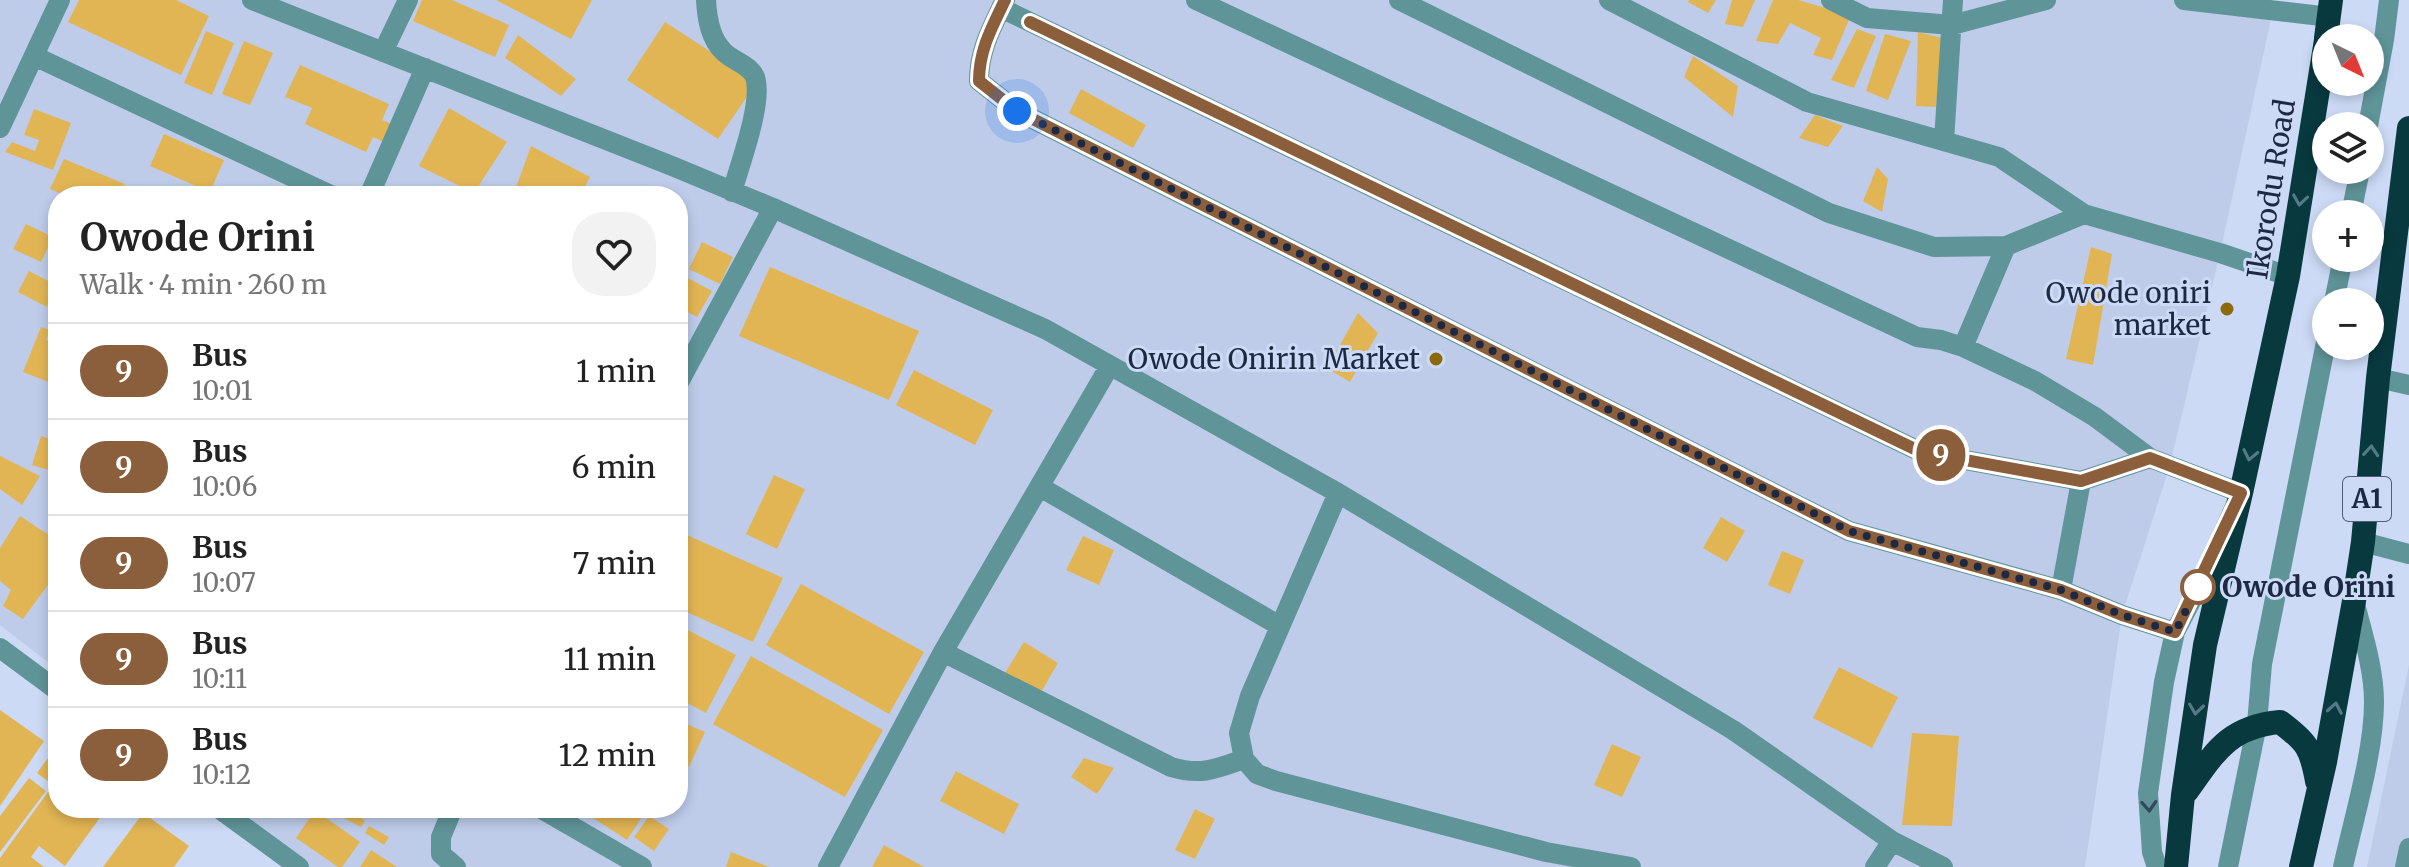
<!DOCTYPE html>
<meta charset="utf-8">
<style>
body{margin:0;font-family:Merriweather,serif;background:#f2f2f2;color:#222;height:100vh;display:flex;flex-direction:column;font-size:30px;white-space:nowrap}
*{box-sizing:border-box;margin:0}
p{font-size:26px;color:#767676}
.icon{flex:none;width:44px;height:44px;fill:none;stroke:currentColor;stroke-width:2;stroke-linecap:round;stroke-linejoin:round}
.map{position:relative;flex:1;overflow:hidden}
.side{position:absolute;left:48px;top:186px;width:640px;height:632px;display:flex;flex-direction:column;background:#fff;border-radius:32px;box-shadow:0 4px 12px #0003}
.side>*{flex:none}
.badge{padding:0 16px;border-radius:26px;font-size:28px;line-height:52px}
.needle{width:52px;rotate:137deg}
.controls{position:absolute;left:2312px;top:24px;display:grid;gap:16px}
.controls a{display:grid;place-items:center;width:72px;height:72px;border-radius:50%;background:#fff;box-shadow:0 4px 12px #0003;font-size:40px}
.you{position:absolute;width:40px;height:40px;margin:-20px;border:6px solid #fff;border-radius:50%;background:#1a73e8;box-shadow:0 0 0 12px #1a73e833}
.map>.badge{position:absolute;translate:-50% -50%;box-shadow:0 0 0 4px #fff}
.round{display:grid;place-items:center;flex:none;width:84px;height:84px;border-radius:32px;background:#f2f2f2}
.overview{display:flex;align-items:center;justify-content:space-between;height:136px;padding:0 32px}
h1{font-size:38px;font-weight:700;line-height:60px}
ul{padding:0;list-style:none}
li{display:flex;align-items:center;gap:24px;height:96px;padding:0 32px;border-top:2px solid #e0e0e0}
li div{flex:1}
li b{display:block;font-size:30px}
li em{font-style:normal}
li .badge{min-width:88px;font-weight:700;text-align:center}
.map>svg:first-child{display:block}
</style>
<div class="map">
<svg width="2409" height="867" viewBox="0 0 2409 867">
<rect width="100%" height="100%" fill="#ccdaf5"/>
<path fill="#beccea" d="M 0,0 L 2272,0 L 2273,10 L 2220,253 L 2170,465 L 2122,615 L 2085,867 L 304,867 L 230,808 L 678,808 L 678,196 L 58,196 L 58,670 L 0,625 Z
M 2409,665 L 2409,867 L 2367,867 Z"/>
<path fill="#e2b554" d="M 79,0 L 176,0 L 209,16 L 181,75 L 68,22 Z
M 422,0 L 452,0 L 509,25 L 495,57 L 413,21 Z
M 496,0 L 592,0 L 571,39 Z
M 1689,0 L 1716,0 L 1708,13 L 1688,2 Z
M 1732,0 L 1755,0 L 1743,27 L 1725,24 Z
M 1773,0 L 1798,0 L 1851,15 L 1832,60 L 1813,55 L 1821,38 L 1790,23 L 1778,44 L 1756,41 Z
M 665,22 L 757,82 L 718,139 L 627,80 Z
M 1857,29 L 1876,36 L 1854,88 L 1831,80 Z
M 206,31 L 234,43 L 212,95 L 184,83 Z
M 1918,32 L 1942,38 L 1936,107 L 1916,106 Z
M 1885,34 L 1911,41 L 1888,100 L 1866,91 Z
M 518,35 L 576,79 L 561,96 L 505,58 Z
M 244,41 L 273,53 L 250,105 L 222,94 Z
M 1693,56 L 1738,86 L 1733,117 L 1684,77 Z
M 300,65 L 389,104 L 382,120 L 392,124 L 384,142 L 373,137 L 366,152 L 305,124 L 312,108 L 285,97 Z
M 1081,89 L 1146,125 L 1133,148 L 1069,113 Z
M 449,108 L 507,142 L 474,193 L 419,166 Z
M 34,109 L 71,123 L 53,170 L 5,152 L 12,142 L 35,151 L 39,140 L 24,135 Z
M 1815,115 L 1843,126 L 1828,147 L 1799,138 Z
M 164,134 L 224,160 L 210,192 L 150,166 Z
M 531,146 L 590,177 L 580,196 L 513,196 Z
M 64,159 L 125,184 L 120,196 L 67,196 L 50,189 Z
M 1877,167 L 1888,179 L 1882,212 L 1863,201 Z
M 26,224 L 53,237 L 41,262 L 13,249 Z
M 702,242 L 733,257 L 720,284 L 689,269 Z
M 2091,247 L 2112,254 L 2093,365 L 2066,359 Z
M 770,267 L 919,331 L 889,400 L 739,336 Z
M 29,271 L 58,286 L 47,307 L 18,292 Z
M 686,277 L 712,291 L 697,317 L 678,307 L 678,292 Z
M 1358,313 L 1378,333 L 1350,382 L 1327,368 Z
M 41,327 L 50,330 L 46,340 L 54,344 L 58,334 L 58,373 L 54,384 L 23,372 Z
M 914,370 L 993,410 L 975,445 L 896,405 Z
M 41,436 L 58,442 L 58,473 L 32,465 Z
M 0,456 L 40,476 L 22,505 L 0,489 Z
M 774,475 L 805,489 L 777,549 L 746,534 Z
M 20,516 L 58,541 L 58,571 L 23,619 L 3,606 L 11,590 L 0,581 L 0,548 Z
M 1721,517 L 1745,531 L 1727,562 L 1703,548 Z
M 678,531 L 783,578 L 753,642 L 678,608 Z
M 1083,536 L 1114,550 L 1099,585 L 1066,570 Z
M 1782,551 L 1804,560 L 1790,594 L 1768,585 Z
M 801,584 L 924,652 L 889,714 L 766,645 Z
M 678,625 L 736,655 L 706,713 L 678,698 Z
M 1024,642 L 1058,663 L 1040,694 L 1005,673 Z
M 751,656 L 883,730 L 845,797 L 713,724 Z
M 1839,667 L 1898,697 L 1872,748 L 1813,718 Z
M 0,710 L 44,741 L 0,806 Z
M 678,720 L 705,732 L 689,767 L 678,762 Z
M 1912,733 L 1959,736 L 1952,826 L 1902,825 Z
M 58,744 L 58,808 L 107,808 L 65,866 L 39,846 L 31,857 L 44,867 L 0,867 L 0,858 L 53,785 L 37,773 Z
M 1612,744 L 1641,757 L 1622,797 L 1594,785 Z
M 1084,758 L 1114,768 L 1097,794 L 1071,777 Z
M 956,771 L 1019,804 L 1004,834 L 940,801 Z
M 29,778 L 46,791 L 0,852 L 0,816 Z
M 348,808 L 365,821 L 361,827 L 340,816 Z
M 578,808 L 634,808 L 644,814 L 627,840 Z
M 1195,809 L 1215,819 L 1195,859 L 1175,850 Z
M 315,810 L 360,842 L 342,867 L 338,867 L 296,838 Z
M 143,813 L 189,846 L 174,867 L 103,867 Z
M 649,816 L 669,829 L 654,851 L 634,837 Z
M 369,826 L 389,837 L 384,845 L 365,833 Z
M 884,845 L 924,867 L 872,867 Z
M 371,850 L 397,867 L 360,867 Z
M 731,852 L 769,867 L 726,867 Z"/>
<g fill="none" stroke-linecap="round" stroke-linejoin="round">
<path stroke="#5f9499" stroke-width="20" d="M 252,0 L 672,166 L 773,208 L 1045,329 L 1338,493 L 1733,730 L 1892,841 L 1943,867
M 706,0 C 707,18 710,39 724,52 C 734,62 754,66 756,81 C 761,108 740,164 732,192
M 1005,0 C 992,27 979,50 979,81 L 1017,111 L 1849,531 L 2061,590 L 2122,615 L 2175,632
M 1196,0 L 1917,337 L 1941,340 L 1963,347 L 2035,381 L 2095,417 L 2150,458 L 2241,493 L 2205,574 L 2175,632 L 2164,682 L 2148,793 L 2152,852 L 2157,867
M 1399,0 L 1829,213 L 1934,247 L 2006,246 L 2084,214
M 1609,0 L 1807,102 L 1999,157 L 2084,214 L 2220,253 L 2288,276
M 1831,0 L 1867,18 L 1952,25 L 2046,0
M 2184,0 L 2330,17
M 1001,8 L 1921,452 L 2081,481 L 2150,458
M 383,52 L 408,0
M 34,56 L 333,196
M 2368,126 L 2384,40 L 2389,0
M 0,128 L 60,0
M 1944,141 L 1953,0
M 369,196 L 425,68
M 2351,214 L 2360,170
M 2334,302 L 2343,258
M 1963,347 L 2006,246
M 2378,378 L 2409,385
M 678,384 L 773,208
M 1040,487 L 1280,626
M 1338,493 L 1250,696 L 1239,733 L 1244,759 L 1257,774 L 1276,781 L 1546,852 L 1631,867
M 2363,542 L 2409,554
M 2061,590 L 2081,481
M 0,648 L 58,691
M 943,652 L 1171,767 C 1201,776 1216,769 1244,759
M 218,808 L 299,867
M 453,808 L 441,837 L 441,854 L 456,867
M 540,808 L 642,867
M 828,867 L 943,652 L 1109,367
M 1875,867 L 1892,841
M 2228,867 L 2257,724 L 2262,664 L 2326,342
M 2343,867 C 2354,817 2374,752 2374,702 C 2374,669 2363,635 2355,604
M 2405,867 L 2409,848"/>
<path stroke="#07393e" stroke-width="24" d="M 2326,38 L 2331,0
M 2187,791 C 2215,752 2228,727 2280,722 C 2307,742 2311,748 2317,781
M 2176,867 L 2183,795 L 2205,645 L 2241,493 L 2288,276 L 2326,40
M 2301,867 L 2325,762 L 2354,601 L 2363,542 L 2378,378 L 2409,128"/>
</g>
<defs><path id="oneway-chevron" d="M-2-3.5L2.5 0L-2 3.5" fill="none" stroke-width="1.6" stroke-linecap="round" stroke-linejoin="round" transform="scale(2)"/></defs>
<g stroke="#567987">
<use href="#oneway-chevron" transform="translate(2300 200) rotate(99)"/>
<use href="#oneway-chevron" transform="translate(2371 451) rotate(-85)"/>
<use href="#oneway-chevron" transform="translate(2250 455) rotate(102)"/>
<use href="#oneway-chevron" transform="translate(2335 708) rotate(-80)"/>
<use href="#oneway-chevron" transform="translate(2196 709) rotate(98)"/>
</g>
<use stroke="#31495d" href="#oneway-chevron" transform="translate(2149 806) rotate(87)"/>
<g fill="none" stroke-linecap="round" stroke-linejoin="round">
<defs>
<path id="line" d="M 1005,0 C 992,27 979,50 979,81 L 1017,111 L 1849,531 L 2061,590 L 2122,615 L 2175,632 L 2241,493 L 2150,458 L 2081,481 L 1921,452 L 1030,22"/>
</defs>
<use href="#line" stroke="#fff" stroke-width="18"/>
<use href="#line" stroke="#8b5e3c" stroke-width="12"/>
<path stroke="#1d2943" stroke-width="8" stroke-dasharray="0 14.4" d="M 1017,111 L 1849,531 L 2061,590 L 2122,615 L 2175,632 L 2198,587"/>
</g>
<g fill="#8c690a" stroke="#ccdaf5" stroke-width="3">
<circle cx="2227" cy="309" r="8"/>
<circle cx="1436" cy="359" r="8"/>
</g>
<circle fill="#fff" stroke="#8b5e3c" stroke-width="4" cx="2198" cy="587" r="16"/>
<g text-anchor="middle" stroke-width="6" stroke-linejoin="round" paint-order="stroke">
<rect fill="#ccdaf5" stroke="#525e78" stroke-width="2" x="2343" y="477" width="48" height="44" rx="6"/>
<g font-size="26" font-weight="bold" fill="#1d2943">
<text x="2367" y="508">A1</text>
</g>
<g font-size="28" fill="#1d2943" stroke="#ccdaf5">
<text transform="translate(2271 189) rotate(-81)" y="10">Ikorodu Road</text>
</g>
<g font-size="28" fill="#1d2943" stroke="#ccdaf5" text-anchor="end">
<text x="2211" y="303">Owode oniri<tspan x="2211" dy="32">market</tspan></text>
<text x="1420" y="369">Owode Onirin Market</text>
</g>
<g font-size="28" font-weight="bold" fill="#1d2943" stroke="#ccdaf5" text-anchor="start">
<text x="2222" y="597">Owode Orini</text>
</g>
</g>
</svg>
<div class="controls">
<a><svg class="needle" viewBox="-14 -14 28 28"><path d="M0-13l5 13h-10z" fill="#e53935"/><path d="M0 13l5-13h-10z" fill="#767676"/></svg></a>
<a><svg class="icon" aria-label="layers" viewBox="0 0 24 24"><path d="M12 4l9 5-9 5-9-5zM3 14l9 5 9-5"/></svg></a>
<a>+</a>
<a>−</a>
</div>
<div class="you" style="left:1017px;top:111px"></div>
<b class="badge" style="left:1941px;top:455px;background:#8b5e3c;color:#fff">9</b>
<section class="side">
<div class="overview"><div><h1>Owode Orini</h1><p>Walk · 4 min · 260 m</p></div><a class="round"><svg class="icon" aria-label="heart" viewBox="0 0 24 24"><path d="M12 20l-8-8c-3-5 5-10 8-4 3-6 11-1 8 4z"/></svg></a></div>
<ul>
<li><span class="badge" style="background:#8b5e3c;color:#fff">9</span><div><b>Bus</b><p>10:01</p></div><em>1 min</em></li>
<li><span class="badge" style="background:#8b5e3c;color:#fff">9</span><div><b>Bus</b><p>10:06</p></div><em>6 min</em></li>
<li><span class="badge" style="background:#8b5e3c;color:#fff">9</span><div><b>Bus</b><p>10:07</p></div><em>7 min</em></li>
<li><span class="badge" style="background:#8b5e3c;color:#fff">9</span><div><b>Bus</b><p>10:11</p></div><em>11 min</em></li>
<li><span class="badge" style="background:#8b5e3c;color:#fff">9</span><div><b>Bus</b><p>10:12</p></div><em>12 min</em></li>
</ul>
</section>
</div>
